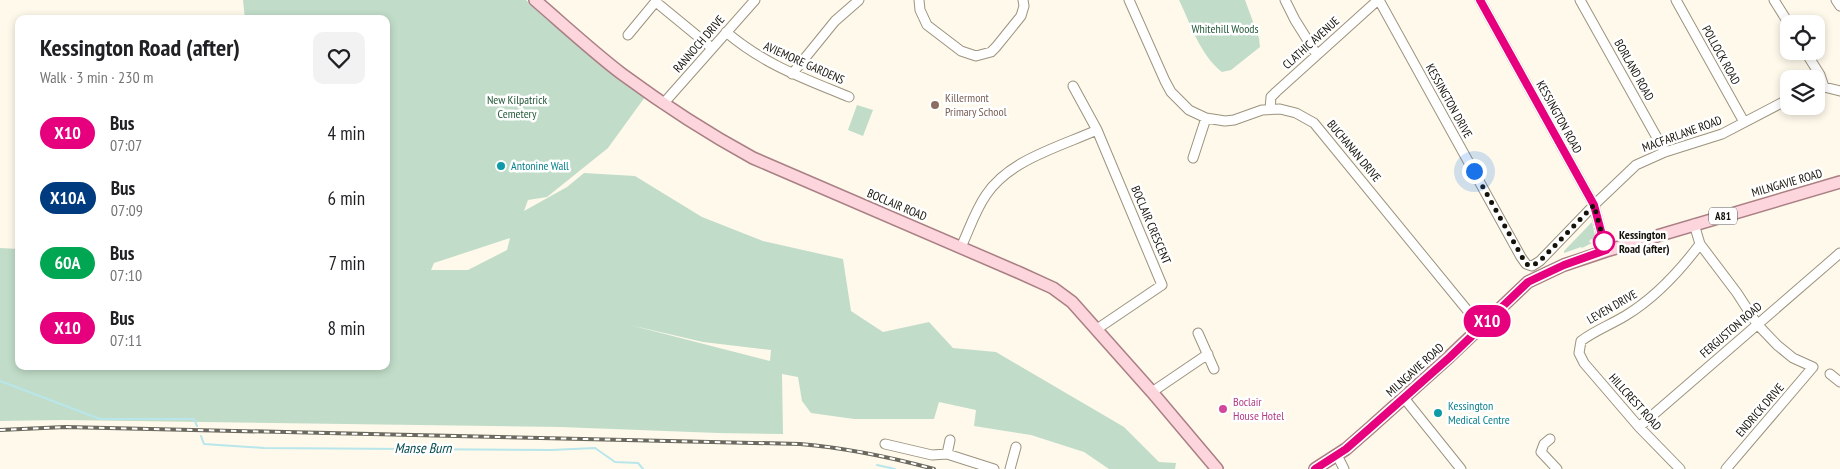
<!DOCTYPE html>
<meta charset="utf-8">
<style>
body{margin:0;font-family:"PT Sans Narrow",sans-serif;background:#f2f2f2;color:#202124;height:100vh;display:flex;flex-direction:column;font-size:19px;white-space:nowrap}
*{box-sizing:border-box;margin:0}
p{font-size:16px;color:#757577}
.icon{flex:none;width:28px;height:28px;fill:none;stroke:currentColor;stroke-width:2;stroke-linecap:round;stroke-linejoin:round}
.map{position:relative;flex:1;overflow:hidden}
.side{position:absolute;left:15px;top:15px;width:375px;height:355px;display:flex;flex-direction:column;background:#fff;border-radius:10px;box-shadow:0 2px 8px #0003}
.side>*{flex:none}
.badge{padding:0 10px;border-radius:16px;font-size:18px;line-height:32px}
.controls{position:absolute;left:1780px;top:15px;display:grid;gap:10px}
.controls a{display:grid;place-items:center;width:45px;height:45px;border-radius:10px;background:#fff;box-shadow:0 2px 8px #0003;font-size:25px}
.you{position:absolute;width:25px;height:25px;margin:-12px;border:4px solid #fff;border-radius:50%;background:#1a73e8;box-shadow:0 0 0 8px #1a73e833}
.map>.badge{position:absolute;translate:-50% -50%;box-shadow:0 0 0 2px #fff}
.round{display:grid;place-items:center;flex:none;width:52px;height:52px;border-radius:10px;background:#f2f2f2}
.overview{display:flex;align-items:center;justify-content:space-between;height:85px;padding:0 25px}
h1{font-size:24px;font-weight:800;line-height:38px}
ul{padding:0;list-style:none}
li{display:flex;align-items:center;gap:15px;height:65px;padding:0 25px}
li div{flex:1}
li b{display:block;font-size:19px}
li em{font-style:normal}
li .badge{min-width:55px;font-weight:700;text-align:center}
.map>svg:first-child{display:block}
</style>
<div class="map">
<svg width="1840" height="469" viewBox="0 0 1840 469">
<rect width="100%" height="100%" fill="#fef9eb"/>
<path fill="#c1ddc9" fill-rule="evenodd" d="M 243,0 L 526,0 L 645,97 L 608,148 L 547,197 L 528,200 L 524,211 L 567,187 L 584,173 L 635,176 L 702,217 L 763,241 L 843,259 L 851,311 L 883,332 L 929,322 L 953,348 L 996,352 L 1124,427 L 1159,462 L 1176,463 L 1175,469 L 1109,469 L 1084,452 L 1031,435 L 974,426 L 976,410 L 939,402 L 934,419 L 854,419 L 811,413 L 802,401 L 798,377 L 782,374 L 783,434 L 718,433 L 560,427 L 63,420 L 0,421 L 0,248 L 19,249 L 19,366 L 386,366 L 386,19 L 245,19 ZM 510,238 L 507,250 L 468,270 L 431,270 L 434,263 ZM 630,325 L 703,342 L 771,350 L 770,361 Z
M 1179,0 L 1245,0 L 1259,38 L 1260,47 L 1231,70 L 1222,72 C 1200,55 1191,25 1179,0 Z
M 857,105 L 873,110 L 863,136 L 848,130 Z
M 1592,222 L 1595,236 L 1593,240 L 1591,239 L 1589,242 L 1592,243 L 1582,248 L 1581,247 L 1564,253 L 1564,251 Z"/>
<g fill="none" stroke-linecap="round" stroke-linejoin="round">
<path stroke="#b8e6eb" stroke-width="2" d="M 0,381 L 100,419 L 194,419 L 197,426
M 201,436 L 204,444 L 264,448 L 551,450 L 595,448 L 615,462 L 638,463 L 643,469
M 877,465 L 895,469"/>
<defs>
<path id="minor" d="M 919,0 L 920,10 L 927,25 L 961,51 L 976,56 L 991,52 L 996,47 L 1021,16 L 1024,6 L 1023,0
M 1129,0 L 1165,81 L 1171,92 L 1189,110 L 1206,118 L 1225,121 L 1234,120 L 1262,110 L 1280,109 L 1296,113 L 1314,123 L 1481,327
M 1285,0 L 1295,20 L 1317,55
M 1379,0 L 1521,257 L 1526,264 L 1532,266 L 1540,261 L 1594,205 L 1636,165 L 1665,152 L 1722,134 L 1789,99
M 1480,0 L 1594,205 L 1606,251
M 1580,0 L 1665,152
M 1676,0 L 1744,122
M 1774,0 L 1789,24
M 1836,0 L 1840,6
M 656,2 L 712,48
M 726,32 C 765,65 803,78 849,97
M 628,35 L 657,0
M 1805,51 L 1820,75 L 1824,87
M 792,74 L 835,21 L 859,0
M 1073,86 L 1097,130 L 1162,285 L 1097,329
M 1816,89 L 1824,87 L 1840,91
M 663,104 L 755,0
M 1270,109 L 1271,97 L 1276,92 L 1378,0
M 1193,158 L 1206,118
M 1694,224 L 1700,244 L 1737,293 L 1757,324 L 1777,345 L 1793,358 L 1813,367 L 1726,469
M 961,247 C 969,230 975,211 986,195 C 1009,160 1059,147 1097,130
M 1198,333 L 1214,369
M 1830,374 L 1840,382
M 1152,392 L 1208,354
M 1404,398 L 1461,469
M 1639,427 L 1840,253
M 1550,439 L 1544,444 L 1541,452 L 1557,469
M 885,444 L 932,455 L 947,454 L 994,469
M 947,454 L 950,440
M 1337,455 L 1344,469
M 1010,469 L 1016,447
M 1680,469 L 1639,427 L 1584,363 L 1579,353 L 1581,341 C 1594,331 1610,325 1625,316 C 1655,298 1679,272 1700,244"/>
<path id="major" d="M 535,0 C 564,25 592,51 622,74 C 664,105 707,133 753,158 L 1020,273 L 1053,288 L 1072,302 L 1152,392 L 1217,469
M 1315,469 L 1346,449 L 1370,428 L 1449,357 L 1528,282 L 1564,265 L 1606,251 L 1840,182"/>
</defs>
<use href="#minor" stroke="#9c937e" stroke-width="11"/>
<use href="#major" stroke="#aa7f84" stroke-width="14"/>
<use href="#minor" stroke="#fff" stroke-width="9"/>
<use href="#major" stroke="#fcd5dd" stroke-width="11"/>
<defs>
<path id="rail" d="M 0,430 L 65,427 L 800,444 C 846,448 890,457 934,469"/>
</defs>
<use href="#rail" stroke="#6b685d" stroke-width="4"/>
<use href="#rail" stroke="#fff" stroke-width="2" stroke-dasharray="5.5" stroke-linecap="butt"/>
</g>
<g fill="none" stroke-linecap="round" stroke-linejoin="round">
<defs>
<path id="line" d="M 1315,469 L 1346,449 L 1370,428 L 1450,357 L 1528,282 L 1564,265 L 1606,250 L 1594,205 L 1480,0"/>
</defs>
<use href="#line" stroke="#fff" stroke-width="11"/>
<use href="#line" stroke="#e6007e" stroke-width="8"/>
<path stroke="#15120a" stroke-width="5" stroke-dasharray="0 9" d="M 1474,171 L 1526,264 L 1532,266 L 1540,261 L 1594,205 L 1604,242"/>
</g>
<circle fill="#8d6e63" stroke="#fff" stroke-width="2" cx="935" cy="105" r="5"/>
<g fill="#0f9aa8" stroke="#fff" stroke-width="2">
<circle cx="501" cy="166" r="5"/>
<circle cx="1438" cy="413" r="5"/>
</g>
<circle fill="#fff" stroke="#e6007e" stroke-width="2.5" cx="1604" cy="242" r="10"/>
<circle fill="#d1479c" stroke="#fff" stroke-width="2" cx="1223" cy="409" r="5"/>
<g text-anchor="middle" stroke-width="5" stroke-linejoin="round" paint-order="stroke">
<rect fill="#fff" stroke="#5b5954" stroke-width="1" x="1709" y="207.5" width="28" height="17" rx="4"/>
<g font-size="11" font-weight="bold" fill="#15120a">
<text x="1723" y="220">A81</text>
</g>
<g font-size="12" fill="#255a3b" stroke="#fff">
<text x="1225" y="33">Whitehill Woods</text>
<text x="517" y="104">New Kilpatrick<tspan x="517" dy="14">Cemetery</tspan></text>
</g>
<g font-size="12" fill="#15120a" stroke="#fff">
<text transform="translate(1311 43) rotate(-42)" y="4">CLATHIC AVENUE</text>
<text transform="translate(699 44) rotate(-49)" y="4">RANNOCH DRIVE</text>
<text transform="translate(1721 55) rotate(61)" y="4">POLLOCK ROAD</text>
<text transform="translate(804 63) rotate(24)" y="4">AVIEMORE GARDENS</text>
<text transform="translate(1634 70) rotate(61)" y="4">BORLAND ROAD</text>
<text transform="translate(1449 101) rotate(61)" y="4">KESSINGTON DRIVE</text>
<text transform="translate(1559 117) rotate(61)" y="4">KESSINGTON ROAD</text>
<text transform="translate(1682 134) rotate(-20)" y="4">MACFARLANE ROAD</text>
<text transform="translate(1354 151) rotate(50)" y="4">BUCHANAN DRIVE</text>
<text transform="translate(1787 183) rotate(-16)" y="4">MILNGAVIE ROAD</text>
<text transform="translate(897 205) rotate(23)" y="4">BOCLAIR ROAD</text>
<text transform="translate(1151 225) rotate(67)" y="4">BOCLAIR CRESCENT</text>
<text transform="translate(1612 307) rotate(-30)" y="4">LEVEN DRIVE</text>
<text transform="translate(1731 330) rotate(-41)" y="4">FERGUSTON ROAD</text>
<text transform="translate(1415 370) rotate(-42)" y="4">MILNGAVIE ROAD</text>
<text transform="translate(1635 402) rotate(48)" y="4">HILLCREST ROAD</text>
<text transform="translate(1760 410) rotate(-49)" y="4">ENDRICK DRIVE</text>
</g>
<g font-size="12" fill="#785e54" stroke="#fff" text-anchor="start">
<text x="945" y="102">Killermont<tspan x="945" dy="14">Primary School</tspan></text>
</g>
<g font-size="12" fill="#0d838f" stroke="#fff" text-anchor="start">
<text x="511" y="170">Antonine Wall</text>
<text x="1448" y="410">Kessington<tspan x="1448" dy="14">Medical Centre</tspan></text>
</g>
<g font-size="12" font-weight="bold" fill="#15120a" stroke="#fff" text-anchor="start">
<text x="1619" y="239">Kessington<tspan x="1619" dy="14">Road (after)</tspan></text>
</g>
<g font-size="12" fill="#b23c85" stroke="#fff" text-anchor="start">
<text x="1233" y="406">Boclair<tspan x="1233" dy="14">House Hotel</tspan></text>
</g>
<g font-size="14" font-style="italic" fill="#044a51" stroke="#fff">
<text x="423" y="453">Manse Burn</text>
</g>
</g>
</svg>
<div class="controls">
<a><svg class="icon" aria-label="locate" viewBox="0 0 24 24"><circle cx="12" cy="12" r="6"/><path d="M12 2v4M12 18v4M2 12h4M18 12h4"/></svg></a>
<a><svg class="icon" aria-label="layers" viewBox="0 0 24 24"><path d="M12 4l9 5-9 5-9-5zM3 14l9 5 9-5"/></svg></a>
</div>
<div class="you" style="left:1474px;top:171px"></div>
<b class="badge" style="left:1487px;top:321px;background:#e6007e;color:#fff">X10</b>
<section class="side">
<div class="overview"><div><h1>Kessington Road (after)</h1><p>Walk · 3 min · 230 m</p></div><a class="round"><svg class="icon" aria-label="heart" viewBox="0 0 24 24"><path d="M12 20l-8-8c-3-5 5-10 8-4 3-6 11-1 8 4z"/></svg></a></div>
<ul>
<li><span class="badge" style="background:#e6007e;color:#fff">X10</span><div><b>Bus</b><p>07:07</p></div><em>4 min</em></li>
<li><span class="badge" style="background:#003b80;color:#fff">X10A</span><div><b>Bus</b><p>07:09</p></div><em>6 min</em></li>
<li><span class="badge" style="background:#00a651;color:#fff">60A</span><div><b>Bus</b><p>07:10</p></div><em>7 min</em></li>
<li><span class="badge" style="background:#e6007e;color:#fff">X10</span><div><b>Bus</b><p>07:11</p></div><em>8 min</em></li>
</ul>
</section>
</div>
